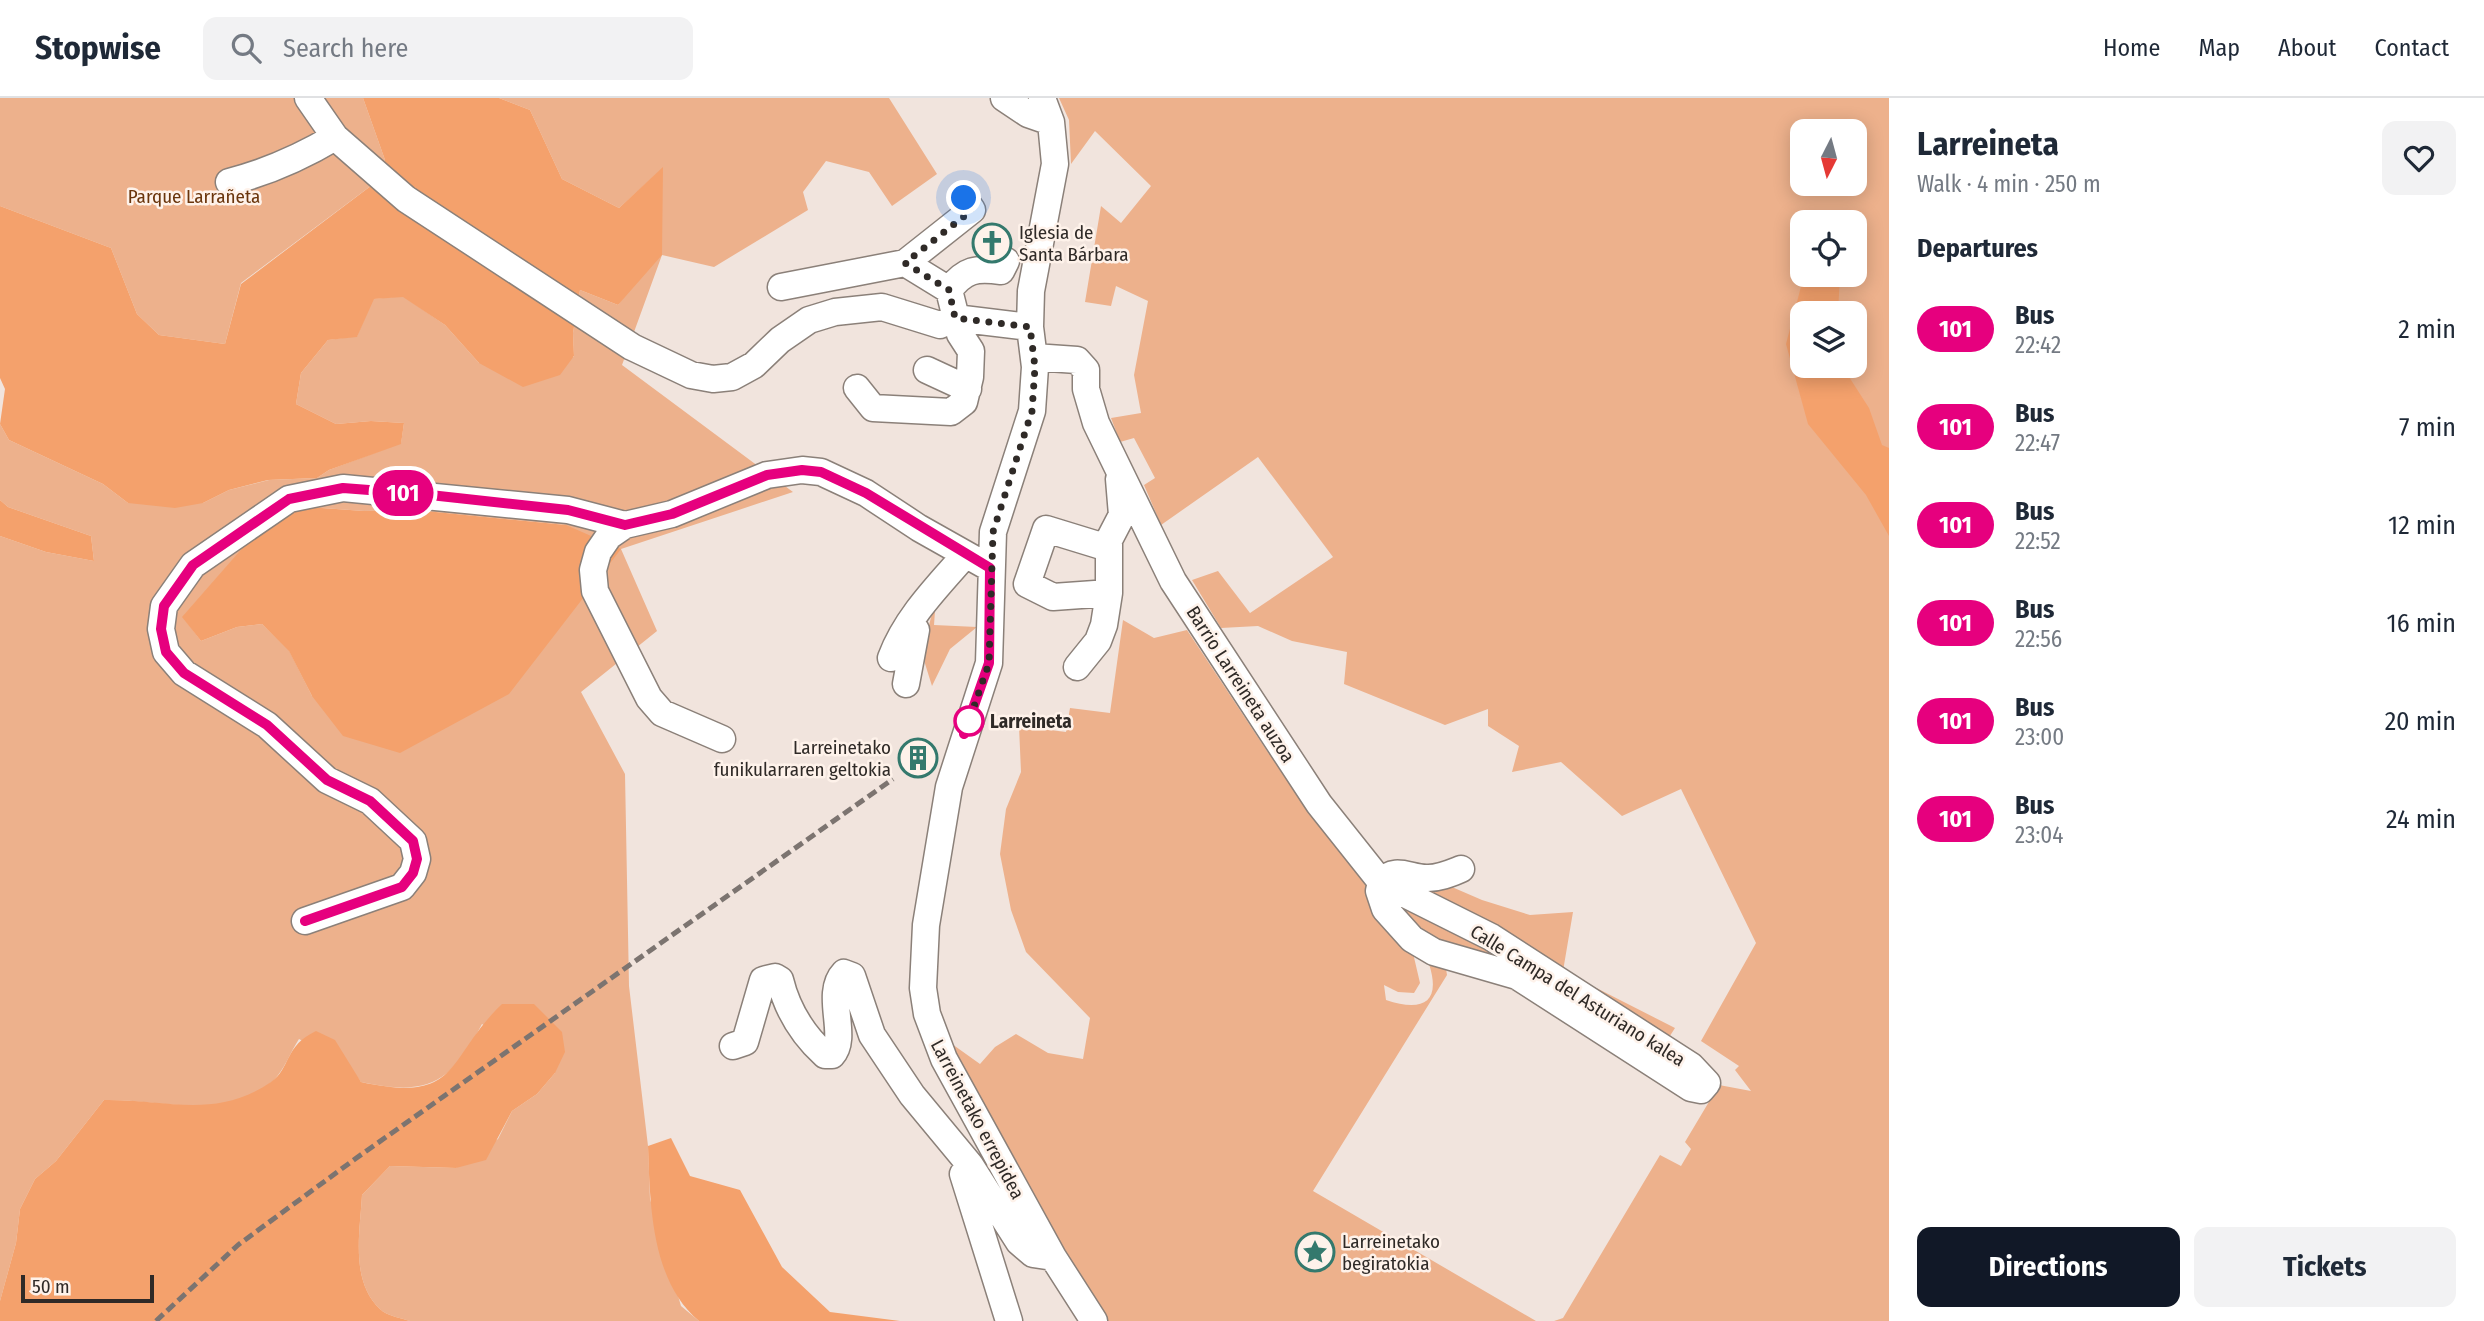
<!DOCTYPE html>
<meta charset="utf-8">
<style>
body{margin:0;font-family:"Fira Sans Condensed",sans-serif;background:#f2f2f3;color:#1f2937;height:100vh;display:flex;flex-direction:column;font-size:26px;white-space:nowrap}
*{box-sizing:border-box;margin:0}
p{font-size:23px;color:#747a83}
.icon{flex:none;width:38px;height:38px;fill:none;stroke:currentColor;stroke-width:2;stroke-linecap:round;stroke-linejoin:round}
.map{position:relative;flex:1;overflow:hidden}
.sheet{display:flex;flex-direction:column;background:#fff;width:595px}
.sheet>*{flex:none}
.badge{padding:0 14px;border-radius:23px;font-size:24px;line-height:46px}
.needle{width:46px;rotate:186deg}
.fabs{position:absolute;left:1790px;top:21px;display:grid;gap:14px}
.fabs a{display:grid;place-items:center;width:77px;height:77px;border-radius:14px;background:#fff;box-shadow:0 4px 18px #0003;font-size:35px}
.scale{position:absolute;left:21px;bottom:18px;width:133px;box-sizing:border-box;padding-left:7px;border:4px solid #2f2a27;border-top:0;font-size:19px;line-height:24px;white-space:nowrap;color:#2f2a27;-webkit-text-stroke:5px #fef2ea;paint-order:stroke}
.you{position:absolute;width:35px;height:35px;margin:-18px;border:5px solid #fff;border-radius:50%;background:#1a73e8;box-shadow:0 0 0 10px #1a73e833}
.map>.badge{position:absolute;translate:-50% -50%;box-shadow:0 0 0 4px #fff}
h2{padding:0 28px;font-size:26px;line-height:63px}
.round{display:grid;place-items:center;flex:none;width:74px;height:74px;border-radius:14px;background:#f2f2f3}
.overview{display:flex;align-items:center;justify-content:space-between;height:119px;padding:0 28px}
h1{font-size:33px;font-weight:700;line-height:52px}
.button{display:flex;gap:14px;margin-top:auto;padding:14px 28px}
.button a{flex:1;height:80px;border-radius:14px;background:#111827;color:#fff;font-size:28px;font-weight:700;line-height:80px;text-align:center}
.button a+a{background:#f2f2f3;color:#1f2937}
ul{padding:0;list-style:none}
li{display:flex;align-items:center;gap:21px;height:98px;padding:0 28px}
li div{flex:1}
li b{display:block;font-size:26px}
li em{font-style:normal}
li .badge{min-width:77px;font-weight:700;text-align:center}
header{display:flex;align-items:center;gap:42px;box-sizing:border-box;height:98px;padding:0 35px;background:#fff;border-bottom:2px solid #e0e1e3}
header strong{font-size:33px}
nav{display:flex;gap:38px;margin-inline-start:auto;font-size:24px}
.search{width:490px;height:63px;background:#f2f2f3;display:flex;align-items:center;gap:18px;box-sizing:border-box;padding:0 24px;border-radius:14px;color:#747a83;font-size:26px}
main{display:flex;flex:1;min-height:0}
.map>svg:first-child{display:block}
</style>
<header>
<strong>Stopwise</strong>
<div class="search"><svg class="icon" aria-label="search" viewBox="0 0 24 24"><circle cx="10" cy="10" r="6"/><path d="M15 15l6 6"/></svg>Search here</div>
<nav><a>Home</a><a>Map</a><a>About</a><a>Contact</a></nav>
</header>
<main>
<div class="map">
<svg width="1889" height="1223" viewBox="0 0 1889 1223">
<rect width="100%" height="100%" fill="#f1e4dd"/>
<path fill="#edb18c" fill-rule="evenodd" d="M 0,0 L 363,0 L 385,62 L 380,81 L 241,185 L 225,246 L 159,237 L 137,216 L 111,150 L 0,108 Z
M 499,0 L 889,0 L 937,76 L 892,108 L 869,74 L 826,63 L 803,94 L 808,112 L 714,169 L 662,157 L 622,267 L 793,394 L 621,451 L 657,533 L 581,594 L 625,676 L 629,888 L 648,1048 L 650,1101 L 681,1208 L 699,1223 L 410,1223 C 401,1220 387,1218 380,1211 C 350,1183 360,1134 362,1097 L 390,1068 L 456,1070 L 498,1041 L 512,1013 L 537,996 L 555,975 L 482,926 C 450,987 427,998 361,984 L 349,968 L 299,941 C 291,953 283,974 273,983 C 223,1024 162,1001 104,1002 L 56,1063 L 35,1081 L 20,1111 L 16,1145 L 0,1203 L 0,438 L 46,454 L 94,463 L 91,438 L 8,409 L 0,402 L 0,326 L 9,342 L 103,386 L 128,405 L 203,405 L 229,392 L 269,382 L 317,380 L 329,372 L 401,345 L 404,325 L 371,323 L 336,326 L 296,306 L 301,275 L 328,242 L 357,238 L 373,201 L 403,198 L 445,227 L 479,265 L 574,259 L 573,235 L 580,192 L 618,207 L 637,181 L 663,70 L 619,110 L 562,81 L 530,12 ZM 281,407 L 364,413 L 416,412 L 566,427 L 312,598 L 289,552 L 262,526 L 237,529 L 201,543 L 183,519 Z
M 1059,0 L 1889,0 L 1889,1223 L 1554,1223 L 1563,1220 L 1660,1057 L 1681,1068 L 1691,1051 L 1685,1044 L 1719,987 L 1751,993 L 1735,972 L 1739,968 L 1701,943 L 1756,845 L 1681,691 L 1622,718 L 1561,664 L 1512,674 L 1519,648 L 1488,628 L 1488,611 L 1445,627 L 1344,586 L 1347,554 L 1292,543 L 1258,528 L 1221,530 L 1192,482 L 1218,473 L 1250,515 L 1333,459 L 1258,359 L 1161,427 L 1144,387 L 1155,380 L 1134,340 L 1120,344 L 1111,320 L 1141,315 L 1134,277 L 1148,203 L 1116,188 L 1111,208 L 1085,204 L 1101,108 L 1121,125 L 1151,88 L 1095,33 L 1071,66 L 1069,22 ZM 1802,33 L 1855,33 L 1855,86 L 1802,86 ZM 1802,124 L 1855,124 L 1855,177 L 1802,177 ZM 1802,215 L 1855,215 L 1855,268 L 1802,268 Z
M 936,499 L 934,527 L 977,529 L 950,551 L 932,588 L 922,556 Z
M 1123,522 L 1154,540 L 1187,532 L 1269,656 L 1276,653 L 1413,855 L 1420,885 L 1414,895 L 1398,894 L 1384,887 L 1386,902 C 1421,914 1442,906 1429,866 L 1445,864 L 1447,877 L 1313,1093 L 1536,1223 L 1102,1223 L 973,1005 L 952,946 L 980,966 L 995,949 L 1016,936 L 1048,955 L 1083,961 L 1090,920 L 1026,854 L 1011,812 L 1000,756 L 1006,711 L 1021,674 L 1019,628 L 1066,634 L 1070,610 L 1110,615 Z
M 1408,770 L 1482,802 L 1530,817 L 1573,814 L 1563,873 L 1675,930 L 1664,947 L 1421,796 Z
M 1389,795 L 1607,920 L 1425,841 Z"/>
<path fill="#f4a16c" d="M 363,0 L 499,0 L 530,12 L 562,81 L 619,110 L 663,69 L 662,157 L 618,207 L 580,192 L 573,235 L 574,258 L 560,277 L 523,289 L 479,265 L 445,227 L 403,199 L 374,201 L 357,239 L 328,242 L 301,275 L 296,306 L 336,326 L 371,323 L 404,325 L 401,346 L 329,372 L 317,380 L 268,382 L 229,392 L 203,405 L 175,410 L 128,405 L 103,386 L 9,342 L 0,326 L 5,291 L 0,280 L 0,108 L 111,150 L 137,216 L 159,237 L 225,246 L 241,186 L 380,81 L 385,62 Z
M 1804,177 L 1840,177 L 1838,215 L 1802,215 L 1802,268 L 1842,268 L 1869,310 L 1882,347 L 1889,350 L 1889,438 L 1866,397 L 1808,326 L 1786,246 Z
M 0,402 L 8,409 L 91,438 L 94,463 L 46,454 L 0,438 Z
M 280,407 L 364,413 L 416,412 L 566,427 L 621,451 L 509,596 L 400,655 L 343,638 L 312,598 L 289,553 L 262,526 L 237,529 L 201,543 L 182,519 Z
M 502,906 L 534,906 L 562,934 L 565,954 L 555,975 L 537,996 L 512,1013 L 486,1062 L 456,1070 L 390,1068 L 362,1097 C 360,1134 350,1183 380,1211 C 387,1218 401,1220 410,1223 L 0,1223 L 0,1203 L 16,1145 L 20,1111 L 35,1081 L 56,1063 L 104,1002 C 167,1001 215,1022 271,984 C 291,970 284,948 316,933 L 335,942 L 361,984 C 462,1006 444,962 502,906 Z
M 671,1040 L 690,1078 L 740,1092 L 782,1169 L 830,1214 L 900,1223 L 699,1223 C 651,1183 650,1106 648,1048 Z"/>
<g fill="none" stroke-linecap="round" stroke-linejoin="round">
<defs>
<path id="minor" d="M 308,0 L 335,39 L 406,101 L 632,249 L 691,277 L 713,281 L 732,279 L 754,267 L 780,242 L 809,222 L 835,214 L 882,209 L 940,227 L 955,220 L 1030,229
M 1004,0 L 1028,16 L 1051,24
M 1042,0 L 1051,24 L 1055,66 L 1031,193 L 1030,229 L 1035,269 L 1032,313 L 993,434 L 989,565 L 949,689 L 926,827 L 923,890 L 927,916 L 944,961 L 1053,1159 L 1094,1223
M 229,84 C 268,74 300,60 335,39
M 905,165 L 972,112 L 964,100
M 781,189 L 905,165 L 949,192 L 960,236 L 971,253 L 970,279 L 964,304 L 951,314 L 873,310 L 857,290
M 949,192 C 965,171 976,170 1001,173 L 1006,163
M 1034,259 L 1077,262 L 1086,272 L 1086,291 L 1096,325 L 1173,483 L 1319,706 L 1381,784 L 1491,839 L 1691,968 L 1707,985 L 1701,992 L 1691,990 L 1517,878 L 1434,854 L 1412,841 L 1385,811 L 1379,793 L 1381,784
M 927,272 L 968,291
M 1108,450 L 1046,431 L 1027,486 L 1053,499 L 1109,495
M 891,560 C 906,520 937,489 965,457
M 1077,569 L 1098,543 L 1104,527 L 1109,495 L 1109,442 L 1122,417 L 1119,381
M 906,586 L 916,532
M 722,641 L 662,615 L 649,600 L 595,493 L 593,472 L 598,454 L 609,438 L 625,427 L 672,416 L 767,377 L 802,372 L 821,374 L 866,395 L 919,430 L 990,470
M 1381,784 C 1396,767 1410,781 1428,780 C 1440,780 1451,775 1461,771
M 305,823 L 402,789 L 413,775 L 417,761 L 413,743 L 370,703 L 327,682 L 267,627 L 184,575 L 166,554 L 161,531 L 164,508 L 193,467 L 289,401 L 343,390 L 568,412 L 625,427
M 733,948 L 745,944 L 763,882 L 775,879 L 780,882 C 787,911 803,937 825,957 L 832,957 C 849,939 824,896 844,875 L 852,878 L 872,937 L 912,997 L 970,1067 L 1019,1144 L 1033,1156 L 1053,1159
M 963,1076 L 1009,1223"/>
</defs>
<use href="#minor" stroke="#8b8079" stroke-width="29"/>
<use href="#minor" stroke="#fff" stroke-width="26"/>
<path stroke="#7c7470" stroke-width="5" stroke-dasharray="10 5" stroke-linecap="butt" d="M 156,1223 L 238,1147 L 355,1061 L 893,681"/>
</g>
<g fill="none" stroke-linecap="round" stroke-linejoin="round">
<defs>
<path id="line" d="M 305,823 L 402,789 L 413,775 L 417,761 L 413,743 L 370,703 L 327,682 L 267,627 L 184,575 L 166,554 L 161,531 L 164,508 L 193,467 L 289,401 L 343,390 L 421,396 L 568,412 L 625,427 L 672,416 L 767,377 L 802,372 L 821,374 L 866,395 L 990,470 L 989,565 L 964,636"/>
</defs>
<use href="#line" stroke="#fff" stroke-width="16"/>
<use href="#line" stroke="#e6007e" stroke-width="10"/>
<path stroke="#2f2a27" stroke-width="7" stroke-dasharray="0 12.6" d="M 964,100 L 972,112 L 905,165 L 949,192 L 955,220 L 1030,229 L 1035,269 L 1032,313 L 993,434 L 989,565 L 969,623"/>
</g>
<defs>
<symbol id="church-ring" viewBox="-11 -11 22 22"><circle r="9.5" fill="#fef2ea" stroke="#34796d" stroke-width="1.5"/><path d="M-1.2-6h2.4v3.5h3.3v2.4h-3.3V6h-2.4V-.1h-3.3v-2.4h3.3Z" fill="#34796d"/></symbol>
<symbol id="building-ring" viewBox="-11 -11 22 22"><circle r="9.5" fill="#fef2ea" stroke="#34796d" stroke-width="1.5"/><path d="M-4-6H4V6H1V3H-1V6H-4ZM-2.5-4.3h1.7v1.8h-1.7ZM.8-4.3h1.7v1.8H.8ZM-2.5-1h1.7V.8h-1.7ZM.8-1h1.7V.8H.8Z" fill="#34796d"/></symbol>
<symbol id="sight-ring" viewBox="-11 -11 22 22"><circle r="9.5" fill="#fef2ea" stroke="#34796d" stroke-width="1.5"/><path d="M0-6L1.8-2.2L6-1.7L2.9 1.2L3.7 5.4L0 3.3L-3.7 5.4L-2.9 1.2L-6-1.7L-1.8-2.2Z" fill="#34796d"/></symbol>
</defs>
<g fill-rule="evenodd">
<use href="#church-ring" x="970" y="123" width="44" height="44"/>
<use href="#building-ring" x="896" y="638" width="44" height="44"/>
<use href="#sight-ring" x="1293" y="1132" width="44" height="44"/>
</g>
<circle fill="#fff" stroke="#e6007e" stroke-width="3.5" cx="969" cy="623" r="14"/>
<g text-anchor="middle" stroke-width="5" stroke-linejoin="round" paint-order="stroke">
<g font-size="19" fill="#6a350c" stroke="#fef2ea">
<text x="194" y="105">Parque Larrañeta</text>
</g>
<g font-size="19" fill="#2f2a27" stroke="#fef2ea" text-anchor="start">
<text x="1019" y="141">Iglesia de<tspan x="1019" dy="22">Santa Bárbara</tspan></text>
<text x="891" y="656" text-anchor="end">Larreinetako<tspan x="891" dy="22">funikularraren geltokia</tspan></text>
<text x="1342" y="1150">Larreinetako<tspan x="1342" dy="22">begiratokia</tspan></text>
</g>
<g font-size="19" fill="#2f2a27" stroke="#fef2ea">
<text transform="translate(1241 586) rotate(57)" y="7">Barrio Larreineta auzoa</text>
<text transform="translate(1578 897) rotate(32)" y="7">Calle Campa del Asturiano kalea</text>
<text transform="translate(978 1021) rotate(62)" y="7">Larreinetako errepidea</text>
</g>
<g font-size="19" font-weight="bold" fill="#2f2a27" stroke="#fef2ea" text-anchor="start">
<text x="990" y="630">Larreineta</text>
</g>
</g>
</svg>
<div class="fabs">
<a><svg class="needle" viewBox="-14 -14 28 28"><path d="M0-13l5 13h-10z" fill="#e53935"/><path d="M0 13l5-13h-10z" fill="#747a83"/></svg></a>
<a><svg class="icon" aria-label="locate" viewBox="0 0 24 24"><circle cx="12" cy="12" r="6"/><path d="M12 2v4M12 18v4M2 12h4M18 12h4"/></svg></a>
<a><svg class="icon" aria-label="layers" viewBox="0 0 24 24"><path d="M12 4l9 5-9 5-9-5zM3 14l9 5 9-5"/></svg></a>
</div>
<div class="scale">50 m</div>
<div class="you" style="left:964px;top:100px"></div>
<b class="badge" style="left:403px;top:395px;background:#e6007e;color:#fff">101</b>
</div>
<section class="sheet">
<div class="overview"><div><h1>Larreineta</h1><p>Walk · 4 min · 250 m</p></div><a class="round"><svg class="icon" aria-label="heart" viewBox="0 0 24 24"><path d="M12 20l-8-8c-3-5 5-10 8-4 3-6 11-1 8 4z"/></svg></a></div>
<h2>Departures</h2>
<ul>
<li><span class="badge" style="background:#e6007e;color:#fff">101</span><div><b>Bus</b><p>22:42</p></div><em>2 min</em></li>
<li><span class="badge" style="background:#e6007e;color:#fff">101</span><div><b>Bus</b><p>22:47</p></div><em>7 min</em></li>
<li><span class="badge" style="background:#e6007e;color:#fff">101</span><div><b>Bus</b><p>22:52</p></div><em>12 min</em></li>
<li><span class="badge" style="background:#e6007e;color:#fff">101</span><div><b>Bus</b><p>22:56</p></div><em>16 min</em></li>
<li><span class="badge" style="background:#e6007e;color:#fff">101</span><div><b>Bus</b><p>23:00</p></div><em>20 min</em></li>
<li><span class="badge" style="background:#e6007e;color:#fff">101</span><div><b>Bus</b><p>23:04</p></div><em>24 min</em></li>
</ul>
<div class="button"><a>Directions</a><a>Tickets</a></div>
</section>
</main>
